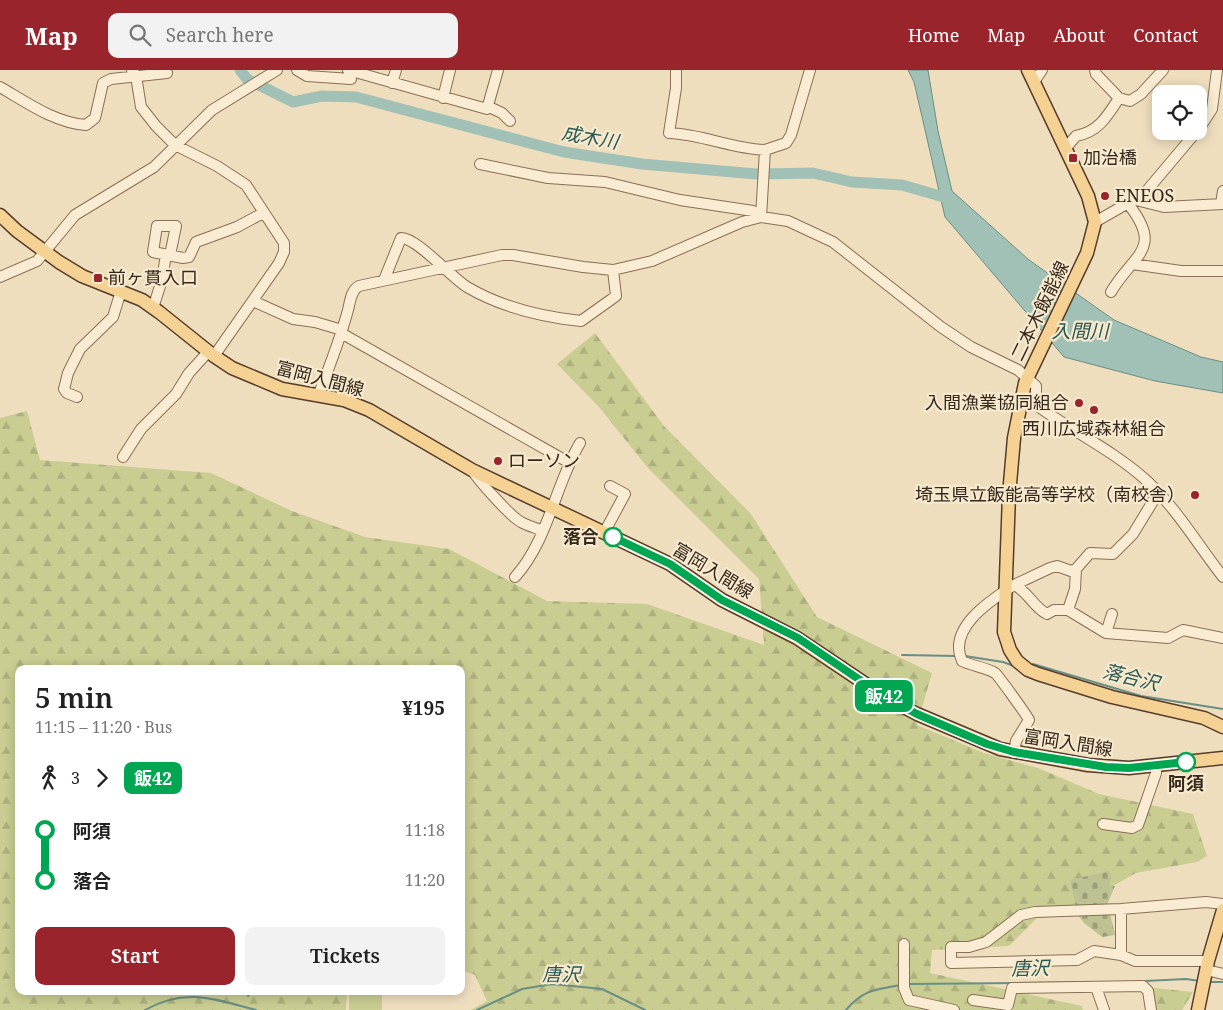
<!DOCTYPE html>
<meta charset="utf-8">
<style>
body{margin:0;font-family:"Noto Serif","Noto Sans JP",serif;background:#f2f2f2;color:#222;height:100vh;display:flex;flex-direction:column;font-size:19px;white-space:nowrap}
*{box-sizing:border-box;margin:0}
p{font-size:16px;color:#767676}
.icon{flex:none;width:28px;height:28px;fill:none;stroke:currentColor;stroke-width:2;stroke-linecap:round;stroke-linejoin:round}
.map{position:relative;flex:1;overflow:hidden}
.side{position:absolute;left:15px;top:595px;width:450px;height:330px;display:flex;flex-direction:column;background:#fff;border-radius:10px;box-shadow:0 2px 12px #0003}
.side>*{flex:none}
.badge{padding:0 10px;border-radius:8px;font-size:18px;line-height:32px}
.tools{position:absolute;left:1152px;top:15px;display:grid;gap:10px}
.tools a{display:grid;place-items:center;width:55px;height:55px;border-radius:10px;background:#fff;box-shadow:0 2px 12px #0003;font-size:25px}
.map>.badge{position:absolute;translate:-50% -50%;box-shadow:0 0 0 2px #fff}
.legs{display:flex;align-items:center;gap:8px;height:55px;padding:0 20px;font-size:16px}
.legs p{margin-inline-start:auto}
.head{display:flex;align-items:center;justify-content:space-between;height:85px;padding:0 20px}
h1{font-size:28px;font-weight:600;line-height:38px}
.button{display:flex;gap:10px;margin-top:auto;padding:10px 20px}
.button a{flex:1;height:58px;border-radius:10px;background:#99242b;color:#fff;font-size:20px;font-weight:600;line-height:58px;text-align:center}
.button a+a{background:#f2f2f2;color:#222}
ul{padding:0 20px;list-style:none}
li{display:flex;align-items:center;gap:18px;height:50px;font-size:19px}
li i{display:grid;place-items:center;width:8px;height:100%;margin:0 6px;background:currentColor}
li i::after{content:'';width:12px;height:12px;margin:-6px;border:4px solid;border-radius:50%;background:#fff}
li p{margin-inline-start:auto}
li:first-child i{background:linear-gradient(#0000 50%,currentColor 0)}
li:last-child i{background:linear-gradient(currentColor 50%,#0000 0)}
header{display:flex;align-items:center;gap:30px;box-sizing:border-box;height:70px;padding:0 25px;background:#99242b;color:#fff}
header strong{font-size:24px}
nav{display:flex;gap:28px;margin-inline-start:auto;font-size:18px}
.search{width:350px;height:45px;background:#f2f2f2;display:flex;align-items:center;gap:12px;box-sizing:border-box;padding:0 18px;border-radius:10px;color:#767676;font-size:19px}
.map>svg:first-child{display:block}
</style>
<header>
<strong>Map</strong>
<div class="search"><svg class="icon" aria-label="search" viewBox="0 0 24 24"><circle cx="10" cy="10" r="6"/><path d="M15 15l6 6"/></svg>Search here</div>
<nav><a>Home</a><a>Map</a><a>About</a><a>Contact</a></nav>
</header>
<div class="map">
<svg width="1223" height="940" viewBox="0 0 1223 940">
<defs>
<pattern id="forest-firs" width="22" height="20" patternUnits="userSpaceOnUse" patternTransform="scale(1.25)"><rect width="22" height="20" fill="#c9cd92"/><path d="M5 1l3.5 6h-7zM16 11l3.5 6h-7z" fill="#adb07d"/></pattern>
<pattern id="cemetery-stones" width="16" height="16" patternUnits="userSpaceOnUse" patternTransform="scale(1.25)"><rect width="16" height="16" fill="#bec292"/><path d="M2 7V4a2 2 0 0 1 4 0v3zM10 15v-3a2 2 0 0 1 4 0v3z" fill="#9b9e76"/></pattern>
</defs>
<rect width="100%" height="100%" fill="#efdebe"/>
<path fill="url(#forest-firs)" d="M 595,263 L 664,356 L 751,444 L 817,547 L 932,603 L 917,655 L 984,683 L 1038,698 L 1099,724 L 1193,744 L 1207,786 L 1197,792 L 1136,803 L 1076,837 L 1037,848 L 1009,876 L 932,880 L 930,903 L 1082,936 L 1083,940 L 471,940 L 487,931 L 475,905 L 461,900 L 461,599 L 19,599 L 19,921 L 347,921 L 346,940 L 0,940 L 0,348 L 27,341 L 40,390 L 211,403 L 292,441 L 365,467 L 449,479 L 547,531 L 647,534 L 764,575 L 759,509 L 648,398 L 599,337 L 557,294 Z
M 1145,917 L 1193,922 L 1182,940 L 1146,940 Z"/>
<path fill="url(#cemetery-stones)" d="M 1109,801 L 1111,806 L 1109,816 L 1115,816 L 1107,835 L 1076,837 L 1070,810 Z
M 1110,843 L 1115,865 L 1102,867 L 1084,853 L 1077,844 Z"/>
<path fill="#c9cd92" d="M 349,921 L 382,921 L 382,940 L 349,940 Z"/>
<path fill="#a2c1b6" stroke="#698f84" d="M 908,0 L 928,0 L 938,61 L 952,121 L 1029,190 L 1114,250 L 1201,287 L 1223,292 L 1223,323 L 1155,311 L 1064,287 L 945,147 L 914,12 Z"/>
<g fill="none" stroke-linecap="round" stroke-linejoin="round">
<path stroke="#698f84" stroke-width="2" d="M 902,585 L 957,586
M 965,586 L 1003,592 L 1014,596
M 1033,594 L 1141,626 L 1223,639
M 1145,911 L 1186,909 L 1200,911
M 1209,912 L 1223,912
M 908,914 L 1105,912
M 248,926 L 250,921
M 145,940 C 185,917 214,929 256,940
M 477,940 L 522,919 L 552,914 L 602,919 L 645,940
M 846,940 C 864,919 875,920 901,915"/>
<path stroke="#a2c1b6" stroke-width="11" d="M 240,0 L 247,9 L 293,32 L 322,26 L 356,27 L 564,82 L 642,94 L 756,104 L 813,103 L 852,112 L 902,115 L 947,128"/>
<defs>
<path id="minor" d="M 132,0 L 136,6 L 141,37 L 156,56 L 175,75 L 217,96 L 246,115 L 284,173 L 284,182 L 279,193 L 214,286
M 297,0 L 307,6 L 351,9
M 348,0 L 487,39 L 498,0
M 676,0 L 676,18 L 669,63 C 702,64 732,79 765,80
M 1095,0 L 1096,4 L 1119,28 L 1130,31 L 1141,24 L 1163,0
M 1034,12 L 1042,0
M 392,13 L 396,0
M 0,17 C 26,32 55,53 86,55 L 95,48 L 103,13 L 111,9 L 167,3
M 443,28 L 450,0
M 487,36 L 502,43 L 510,51
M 1199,59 L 1212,39 L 1217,0
M 1065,79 L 1076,66 C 1098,62 1107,47 1119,28
M 480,94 L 548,108 L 605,112 L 680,130 L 753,141 L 761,147
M 1136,130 L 1164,137 L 1223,134
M 1221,134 L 1223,121
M 761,147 L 765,80 L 786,73 L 791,65 L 810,0
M 1095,152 L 1144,124 L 1197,61
M 170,185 L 176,156 L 157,156 L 153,182 L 183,188 L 189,187 L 196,172 L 237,157 L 263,143
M 1132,194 L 1181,201 L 1223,201
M 0,207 L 37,191 L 75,145 L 154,97 L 212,40 L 277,0
M 384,210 L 401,168 C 416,167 452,208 467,217 C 501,237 543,247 581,251 L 616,226 L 613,200
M 1111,222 C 1133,184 1164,180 1129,135
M 253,231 L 293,249 L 315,252 L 342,260
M 153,238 L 162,210 L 166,184
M 341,263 L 568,392
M 318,326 C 329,298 340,270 348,240 C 350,232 351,220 359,216 L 502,185 L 513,185 L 583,197 L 613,200 L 652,191 L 742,152 L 761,147 L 788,151 L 833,172 L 941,257 L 971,277 L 1018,300 L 1036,316 L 1036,335 C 1072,361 1114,381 1147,411 C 1177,439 1198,475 1223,507
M 77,327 L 67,323 L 64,319 L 68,303 L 80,279 L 113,247 L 121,221
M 123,387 L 141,359 L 176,324 L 189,303 L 208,282
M 472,400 C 478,410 511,447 521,452 C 528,456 536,458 543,461
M 604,463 L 625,424 L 610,416
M 515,507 C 549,469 555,415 580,373
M 1014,515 L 1050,498 L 1057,496 L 1071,501 L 1076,499 L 1090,483 L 1113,484 L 1133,464 L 1158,423
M 1068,540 L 1075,519 L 1076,499
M 1106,563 L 1112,544
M 1014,683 L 1016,671 L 1029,650 C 1028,647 998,605 995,603 C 985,597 972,596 962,591 C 947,558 991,530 1014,515 C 1028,521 1033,537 1047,544 L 1054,540 L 1068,540 L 1106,563 L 1168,568 L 1183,560 L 1223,568
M 1103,754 L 1132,758 L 1138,755 L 1156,703 L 1156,696
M 904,874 L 904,918 L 909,930 L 954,940
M 1121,885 L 1121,839
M 1208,891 L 1135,891 L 1121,885 L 1094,881 L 1077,890 L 951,893 L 951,877 L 969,877 L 986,872 L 1021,845 L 1035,842 L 1121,839 L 1206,832 L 1223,834
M 1206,900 L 1223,904
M 1096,917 L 1104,940
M 973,930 L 1008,935 L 1012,918 L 1143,916 L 1148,921 L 1151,940"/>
<path id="major" d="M 1028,0 L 1088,126 L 1095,152 L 1087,183 L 1025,313 L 1014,368 L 1009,425 L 1004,562 L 1010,580 L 1017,591 L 1028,600 L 1038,604 L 1112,627 L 1204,648 L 1223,657
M 0,145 L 17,161 L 59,192 L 82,206 L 142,230 L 159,242 L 214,286 L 232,298 L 282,319 L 344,330 L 369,340 L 472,400 L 670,494 L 722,530 L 797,568 L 885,627 L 917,644 L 1000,679 L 1088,695 L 1129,698 L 1223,688
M 1198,940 L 1208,891 L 1223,840"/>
</defs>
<use href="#minor" stroke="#886f56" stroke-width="12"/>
<use href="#major" stroke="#563d2b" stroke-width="15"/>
<use href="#minor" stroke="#faecd2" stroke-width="10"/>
<use href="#major" stroke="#f5d294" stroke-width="12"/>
</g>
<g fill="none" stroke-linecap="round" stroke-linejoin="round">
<defs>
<path id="line-1" d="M 613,467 L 670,494 L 722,530 L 798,568 L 885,627 L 917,644 L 987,674 L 1014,682 L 1106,697 L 1129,698 L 1186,692"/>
</defs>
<use href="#line-1" stroke="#fff" stroke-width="11"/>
<use href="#line-1" stroke="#00a651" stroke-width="8"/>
</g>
<g fill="#99242b" stroke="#f6e9ce" stroke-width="2">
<rect x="1068" y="83" width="10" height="10" rx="2.5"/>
<circle cx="1105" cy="126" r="5"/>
<rect x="93" y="203" width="10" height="10" rx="2.5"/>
<circle cx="1079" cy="333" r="5"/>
<circle cx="1094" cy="340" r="5"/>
<circle cx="498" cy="391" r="5"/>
<circle cx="1195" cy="425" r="5"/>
</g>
<g fill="#fff" stroke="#00a651" stroke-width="2.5">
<circle cx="613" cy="467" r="9"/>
<circle cx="1186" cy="692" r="9"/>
</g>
<g text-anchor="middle" stroke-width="4.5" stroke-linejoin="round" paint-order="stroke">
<g font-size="18" fill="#37281c" stroke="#f6e9ce" text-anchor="start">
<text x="1083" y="94">加治橋</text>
<text x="1115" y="132">ENEOS</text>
<text x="108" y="214">前ヶ貫入口</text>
<text x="1069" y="339" text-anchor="end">入間漁業協同組合</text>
<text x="1094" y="365" text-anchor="middle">西川広域森林組合</text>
<text x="508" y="397">ローソン</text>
<text x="1185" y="431" text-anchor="end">埼玉県立飯能高等学校（南校舎）</text>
</g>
<g font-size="18" fill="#37281c" stroke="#f6e9ce">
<text transform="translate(1040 241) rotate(-64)" y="6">二本木飯能線</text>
<text transform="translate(320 309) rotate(15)" y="6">富岡入間線</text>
<text transform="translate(713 501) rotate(31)" y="6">富岡入間線</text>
<text transform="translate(1068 673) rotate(9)" y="6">富岡入間線</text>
</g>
<g font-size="18" font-weight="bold" fill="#37281c" stroke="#f6e9ce" text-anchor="end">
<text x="599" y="473">落合</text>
<text x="1186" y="720" text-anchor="middle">阿須</text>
</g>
<g font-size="19" font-style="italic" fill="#2a5853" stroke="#f6e9ce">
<text transform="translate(590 67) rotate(10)" y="7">成木川</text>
<text x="1080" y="268">入間川</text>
<text transform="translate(1131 607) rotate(14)" y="7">落合沢</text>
<text transform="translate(1030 898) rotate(-1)" y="7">唐沢</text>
<text transform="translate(561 904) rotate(1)" y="7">唐沢</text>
</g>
</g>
</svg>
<div class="tools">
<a><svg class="icon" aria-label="locate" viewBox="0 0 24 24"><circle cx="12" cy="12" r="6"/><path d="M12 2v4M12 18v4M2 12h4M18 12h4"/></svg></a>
</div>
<b class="badge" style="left:884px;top:626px;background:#00a651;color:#fff">飯42</b>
<section class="side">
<div class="head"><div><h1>5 min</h1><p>11:15 – 11:20 · Bus</p></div><b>¥195</b></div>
<div class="legs"><svg class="icon" aria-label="walk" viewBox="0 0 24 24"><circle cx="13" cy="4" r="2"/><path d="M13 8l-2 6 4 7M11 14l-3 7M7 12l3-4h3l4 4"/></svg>3<svg class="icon" aria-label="forward" viewBox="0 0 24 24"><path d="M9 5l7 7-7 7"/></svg><b class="badge" style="background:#00a651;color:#fff">飯42</b></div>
<ul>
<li><i style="color:#00a651"></i><b>阿須</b><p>11:18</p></li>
<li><i style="color:#00a651"></i><b>落合</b><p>11:20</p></li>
</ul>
<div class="button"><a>Start</a><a>Tickets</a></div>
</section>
</div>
